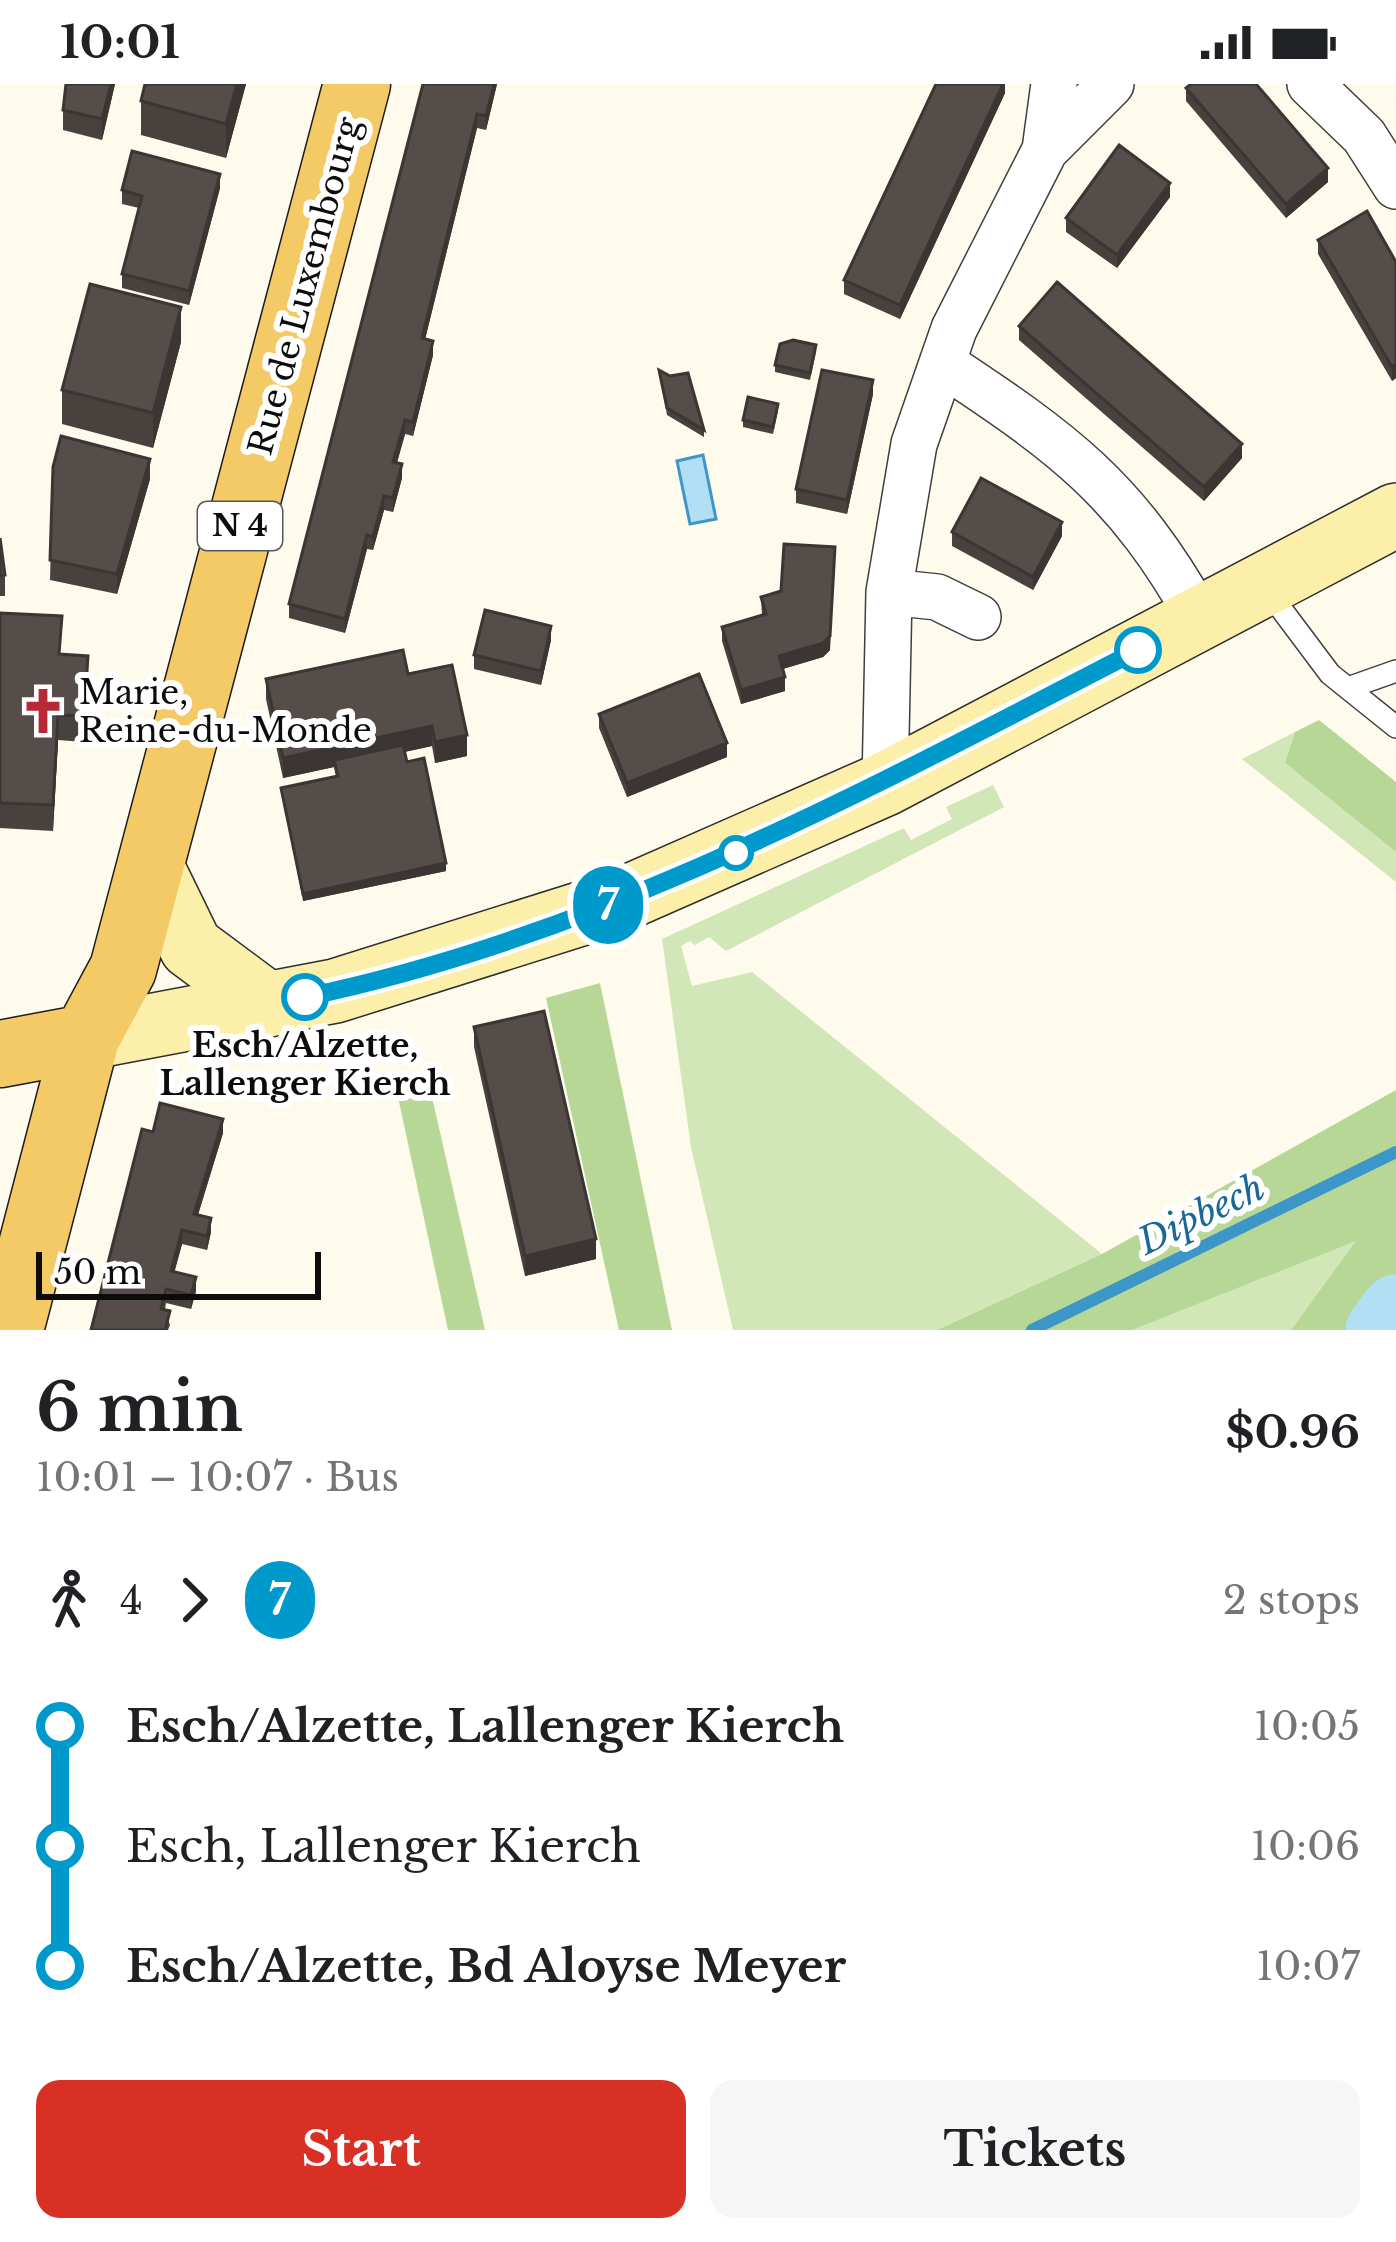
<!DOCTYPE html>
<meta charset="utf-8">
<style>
body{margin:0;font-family:"Libre Baskerville",serif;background:#f6f6f6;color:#202124;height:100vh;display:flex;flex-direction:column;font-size:45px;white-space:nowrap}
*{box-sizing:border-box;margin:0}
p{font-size:39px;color:#757577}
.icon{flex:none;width:66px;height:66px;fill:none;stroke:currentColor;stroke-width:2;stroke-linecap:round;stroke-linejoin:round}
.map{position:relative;height:1246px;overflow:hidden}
.sheet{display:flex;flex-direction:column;background:#fff;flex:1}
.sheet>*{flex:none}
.badge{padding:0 24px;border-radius:39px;font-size:42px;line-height:78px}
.scale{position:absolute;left:36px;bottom:30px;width:285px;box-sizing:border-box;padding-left:12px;border:6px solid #0c0c0c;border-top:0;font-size:33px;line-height:42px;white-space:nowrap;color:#0c0c0c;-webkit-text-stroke:9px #fff;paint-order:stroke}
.map>.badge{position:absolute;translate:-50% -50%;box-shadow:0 0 0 6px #fff}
.legs{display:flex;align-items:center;gap:18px;height:132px;padding:0 36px;font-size:39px}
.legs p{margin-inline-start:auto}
.head{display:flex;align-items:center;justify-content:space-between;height:204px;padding:0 36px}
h1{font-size:66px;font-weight:700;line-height:90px}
.cta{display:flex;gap:24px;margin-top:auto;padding:24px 36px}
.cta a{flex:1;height:138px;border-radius:24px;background:#d93025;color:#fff;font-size:48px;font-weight:700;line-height:138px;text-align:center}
.cta a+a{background:#f6f6f6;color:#202124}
ul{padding:0 36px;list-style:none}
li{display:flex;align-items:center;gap:42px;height:120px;font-size:45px}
li i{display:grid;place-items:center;width:18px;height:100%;margin:0 15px;background:currentColor}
li i::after{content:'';width:30px;height:30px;margin:-15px;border:9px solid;border-radius:50%;background:#fff}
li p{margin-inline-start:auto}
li:first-child i{background:linear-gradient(#0000 50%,currentColor 0)}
li:last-child i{background:linear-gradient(currentColor 50%,#0000 0)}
.status{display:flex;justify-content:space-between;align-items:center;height:84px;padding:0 60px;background:#fff;direction:ltr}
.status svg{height:33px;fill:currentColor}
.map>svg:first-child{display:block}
</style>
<div class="status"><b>10:01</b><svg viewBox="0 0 49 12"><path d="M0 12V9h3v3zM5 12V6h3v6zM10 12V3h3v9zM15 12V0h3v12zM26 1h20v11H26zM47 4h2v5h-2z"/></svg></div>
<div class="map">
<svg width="1396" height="1246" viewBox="0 0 1396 1246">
<rect width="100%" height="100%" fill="#fefaec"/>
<path fill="#d2e7b7" d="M 1295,648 L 1285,679 L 1396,768 L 1396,798 L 1242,675 Z
M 993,701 L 1004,723 L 726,867 L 709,853 L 695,861 L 690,857 L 681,862 L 692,902 L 752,888 L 1102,1170 L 937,1246 L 733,1246 L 691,1063 L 662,855 L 904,744 L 911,756 L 952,735 L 946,723 Z
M 1358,1156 L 1291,1246 L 1132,1246 L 1156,1234 Z"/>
<path fill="#b7d797" d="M 1319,636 L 1396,698 L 1396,768 L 1285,679 L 1295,648 Z
M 600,899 L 672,1246 L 619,1246 L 546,914 Z
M 427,991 L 485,1246 L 448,1246 L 395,999 Z
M 1396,1006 L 1396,1246 L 1291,1246 L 1356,1157 L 1132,1246 L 937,1246 L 1102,1170 Z"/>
<path fill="#b2dff4" stroke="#3c97c8" stroke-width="3" d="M 703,371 L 716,435 L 690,440 L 677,377 Z"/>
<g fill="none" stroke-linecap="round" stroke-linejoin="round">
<path stroke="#3c97c8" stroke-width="12" d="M 1032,1246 L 1396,1068"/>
<path stroke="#b2dff4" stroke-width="69" d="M 1380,1246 L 1396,1225"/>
<defs>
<path id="service" d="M 1267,506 L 1330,590 L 1396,643
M 1348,604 L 1396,587"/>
<path id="minor" d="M 1310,0 L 1364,52 L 1396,102
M 1045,66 L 1054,0
M 942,279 C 1063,359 1126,404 1199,534
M 889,508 L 937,513 L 978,533
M 885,700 L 889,508 L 914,360 L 954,245 L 1045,66 L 1111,0"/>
<path id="secondary" d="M 151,781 L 191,863 L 269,921
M 86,954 L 335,907 L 612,820 L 885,700 L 1396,431"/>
<path id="primary" d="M 0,970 L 86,954
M 10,1246 L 86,954 L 123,885 L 357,0"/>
</defs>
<use href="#service" stroke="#3f3f3f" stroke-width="24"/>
<use href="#minor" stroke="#3f3f3f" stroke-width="48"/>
<use href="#secondary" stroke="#2e2e2e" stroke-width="66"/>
<use href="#primary" stroke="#1d1d1d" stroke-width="69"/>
<use href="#service" stroke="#fff" stroke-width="21"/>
<use href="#minor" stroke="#fff" stroke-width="45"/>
<use href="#secondary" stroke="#fcefa9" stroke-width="63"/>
<use href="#primary" stroke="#f4ca66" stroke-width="66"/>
</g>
<path fill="#48423f" d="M 115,0 L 102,56 L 63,46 L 63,26 Z
M 246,0 L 226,74 L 141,51 L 141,17 Z
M 423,0 L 497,0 L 486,46 L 477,44 L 425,255 L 433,271 L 413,352 L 405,350 L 397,379 L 402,394 L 393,428 L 384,426 L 373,466 L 367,465 L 345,549 L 289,534 L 289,520 Z
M 1005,0 L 1005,9 L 900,235 L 844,210 L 844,196 Z
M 1186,4 L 1328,98 L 1286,134 L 1186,17 Z
M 220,104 L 189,221 L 122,204 L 122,190 L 139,124 L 122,120 L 122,106 Z
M 1170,113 L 1117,184 L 1066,148 L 1066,134 Z
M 1318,156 L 1396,178 L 1396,294 L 1392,297 L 1318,170 Z
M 1019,242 L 1242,374 L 1204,417 L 1019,256 Z
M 181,258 L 153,364 L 62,340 L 62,306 Z
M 816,268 L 810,296 L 775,288 L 775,281 Z
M 659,286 L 704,346 L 704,353 L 667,331 Z
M 873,310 L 847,430 L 796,419 L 796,405 Z
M 778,327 L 773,350 L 743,343 L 743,336 Z
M 53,383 L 150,395 L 117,510 L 50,496 Z
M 952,448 L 1062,452 L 1033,506 L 952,462 Z
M 0,454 L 5,491 L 5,512 L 0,512 Z
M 781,507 L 830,566 L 823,573 L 783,585 L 785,607 L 741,620 L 722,557 L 722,543 L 762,531 L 761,513 Z
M 0,529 L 61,570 L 88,597 L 84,658 L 58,656 L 53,747 L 0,744 Z
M 551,556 L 541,601 L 474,585 L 474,571 Z
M 408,590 L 467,672 L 435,679 L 432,662 L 404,668 L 446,787 L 303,817 L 281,704 L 336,693 L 334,683 L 283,694 L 266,615 L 266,595 Z
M 599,630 L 727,673 L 627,713 L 599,644 Z
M 474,943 L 596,1175 L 525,1192 L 474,963 Z
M 153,1048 L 223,1049 L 198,1131 L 211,1148 L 207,1166 L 182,1160 L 174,1188 L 196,1207 L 191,1225 L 166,1219 L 165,1226 L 170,1241 L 168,1246 L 91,1246 Z"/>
<path fill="#3b3633" d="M 111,0 L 115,0 L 102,56 L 102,35 Z
M 237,0 L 246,0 L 226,74 L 226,40 Z
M 494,0 L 497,0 L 486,46 L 486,32 Z
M 1003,0 L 1005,0 L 1005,9 L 900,235 L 900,221 Z
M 477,30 L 477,44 L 422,268 L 422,254 Z
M 1328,84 L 1328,98 L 1286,134 L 1286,120 Z
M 220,90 L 220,104 L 189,221 L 189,207 Z
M 1170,99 L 1170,113 L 1117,184 L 1117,171 Z
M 181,223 L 181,258 L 153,364 L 153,329 Z
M 433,257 L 433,271 L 413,352 L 413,338 Z
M 1396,280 L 1396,294 L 1392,297 L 1392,283 Z
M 873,296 L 873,310 L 847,430 L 847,416 Z
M 405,336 L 405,350 L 393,392 L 393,378 Z
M 1242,360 L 1242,374 L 1204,417 L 1204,403 Z
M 150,375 L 150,395 L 117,510 L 117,490 Z
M 402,380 L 402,394 L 393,428 L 393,414 Z
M 384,412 L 384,426 L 373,466 L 373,453 Z
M 1062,438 L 1062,452 L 1033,506 L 1033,493 Z
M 367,451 L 367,465 L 345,549 L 345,535 Z
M 835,477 L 830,566 L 823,573 L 779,586 L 779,572 Z
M 551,542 L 551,556 L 541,601 L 541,587 Z
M 785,593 L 785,607 L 741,620 L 741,606 Z
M 58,631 L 58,656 L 53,747 L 53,721 Z
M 432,642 L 432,662 L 336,683 L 334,676 L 334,683 L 283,694 L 283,674 Z
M 467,651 L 467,672 L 435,679 L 435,658 Z
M 727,659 L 727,673 L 627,713 L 627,699 Z
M 446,779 L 446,787 L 303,817 L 303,810 Z
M 223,1035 L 223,1049 L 194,1143 L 194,1130 Z
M 211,1134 L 211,1148 L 207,1166 L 207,1152 Z
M 182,1146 L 182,1160 L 171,1201 L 171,1187 Z
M 596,1155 L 596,1175 L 525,1192 L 525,1172 Z
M 196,1193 L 196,1207 L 191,1225 L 191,1211 Z"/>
<path fill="#544d49" stroke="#3b3633" stroke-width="3" d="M 66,0 L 111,0 L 102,35 L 63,26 Z
M 145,0 L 237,0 L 226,40 L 141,17 Z
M 423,0 L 494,0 L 486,32 L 477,30 L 422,254 L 433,257 L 413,338 L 405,336 L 393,378 L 402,380 L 393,414 L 384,412 L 373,453 L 367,451 L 345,535 L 289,520 Z
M 936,0 L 1003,0 L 900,221 L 844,196 Z
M 1191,0 L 1256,0 L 1328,84 L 1286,120 L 1186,4 Z
M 1119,61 L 1170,99 L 1117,171 L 1066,134 Z
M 132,67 L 220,90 L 189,207 L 122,190 L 142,112 L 122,106 Z
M 1367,127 L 1396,178 L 1396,280 L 1392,283 L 1318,156 Z
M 1057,198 L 1242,360 L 1204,403 L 1019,242 Z
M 90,200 L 181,223 L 153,329 L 62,306 Z
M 793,256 L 816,261 L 810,289 L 775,281 L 780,260 Z
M 659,286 L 670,292 L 688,289 L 704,346 L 667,324 Z
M 822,286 L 873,296 L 847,416 L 796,405 Z
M 748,313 L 778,320 L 773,343 L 743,336 Z
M 61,352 L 150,375 L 117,490 L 50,476 L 53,383 Z
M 981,394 L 1062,438 L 1033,493 L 952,448 Z
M 0,454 L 5,491 L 0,492 Z
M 784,460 L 835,463 L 830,552 L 823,559 L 779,572 L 785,593 L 741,606 L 722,543 L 766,530 L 761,513 L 781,507 Z
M 485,526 L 551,542 L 541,587 L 474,571 Z
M 0,529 L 62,532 L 59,570 L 88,572 L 84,632 L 58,631 L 53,721 L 0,719 Z
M 403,566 L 408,590 L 452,581 L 467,651 L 435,658 L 432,642 L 283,674 L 266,595 Z
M 699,590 L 727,659 L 627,699 L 599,630 Z
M 403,661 L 407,678 L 424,674 L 446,779 L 303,810 L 281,704 L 338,692 L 334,676 Z
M 544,927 L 596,1155 L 525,1172 L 474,943 Z
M 160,1019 L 223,1035 L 194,1130 L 211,1134 L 207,1152 L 182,1146 L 171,1187 L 196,1193 L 191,1211 L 166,1205 L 161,1225 L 170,1227 L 165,1246 L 91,1246 L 142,1045 L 153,1048 Z"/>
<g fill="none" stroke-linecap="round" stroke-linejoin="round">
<defs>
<path id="line-1" d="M 305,913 C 603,851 870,704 1138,566"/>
</defs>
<use href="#line-1" stroke="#fff" stroke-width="27"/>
<use href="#line-1" stroke="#09c" stroke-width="18"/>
</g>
<defs>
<symbol id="church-bare" viewBox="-9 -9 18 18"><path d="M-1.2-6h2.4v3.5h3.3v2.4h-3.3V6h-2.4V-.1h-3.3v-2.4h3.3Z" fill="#b72937" stroke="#fff" stroke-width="2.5" paint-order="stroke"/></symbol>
</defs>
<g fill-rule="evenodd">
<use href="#church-bare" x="10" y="594" width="66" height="66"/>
</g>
<g fill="#fff" stroke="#09c" stroke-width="6">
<circle cx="1138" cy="566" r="21"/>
<circle cx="736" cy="769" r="15"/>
<circle cx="305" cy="913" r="21"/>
</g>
<g text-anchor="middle" stroke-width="12" stroke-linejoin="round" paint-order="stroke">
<rect fill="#fff" stroke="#555" stroke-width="3" x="198" y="418" width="84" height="48" rx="9"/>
<g font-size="30" font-weight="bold" fill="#0c0c0c">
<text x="240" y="452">N 4</text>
</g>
<g font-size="33" fill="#0c0c0c" stroke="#fff">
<text transform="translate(304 202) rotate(-75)" y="12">Rue de Luxembourg</text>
</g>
<g font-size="33" fill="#0c0c0c" stroke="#fff" text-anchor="start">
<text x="79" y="620">Marie,<tspan x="79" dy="38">Reine-du-Monde</tspan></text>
</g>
<g font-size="33" font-weight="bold" fill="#0c0c0c" stroke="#fff">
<text x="305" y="973">Esch/Alzette,<tspan x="305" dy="38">Lallenger Kierch</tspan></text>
</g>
<g font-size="36" font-style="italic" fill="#1a6899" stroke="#fff">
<text transform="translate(1201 1130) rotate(-26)" y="13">Dipbech</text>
</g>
</g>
</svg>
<div class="scale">50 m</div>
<b class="badge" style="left:608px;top:821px;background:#09c;color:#fff">7</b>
</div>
<section class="sheet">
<div class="head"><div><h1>6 min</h1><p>10:01 – 10:07 · Bus</p></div><b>$0.96</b></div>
<div class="legs"><svg class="icon" aria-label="walk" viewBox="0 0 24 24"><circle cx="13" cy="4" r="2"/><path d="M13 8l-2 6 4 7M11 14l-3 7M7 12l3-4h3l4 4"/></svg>4<svg class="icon" aria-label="forward" viewBox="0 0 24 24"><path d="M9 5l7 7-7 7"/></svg><b class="badge" style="background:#09c;color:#fff">7</b><p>2 stops</p></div>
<ul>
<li><i style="color:#09c"></i><b>Esch/Alzette, Lallenger Kierch</b><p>10:05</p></li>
<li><i style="color:#09c"></i><span>Esch, Lallenger Kierch</span><p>10:06</p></li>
<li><i style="color:#09c"></i><b>Esch/Alzette, Bd Aloyse Meyer</b><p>10:07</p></li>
</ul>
<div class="cta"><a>Start</a><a>Tickets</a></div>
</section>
